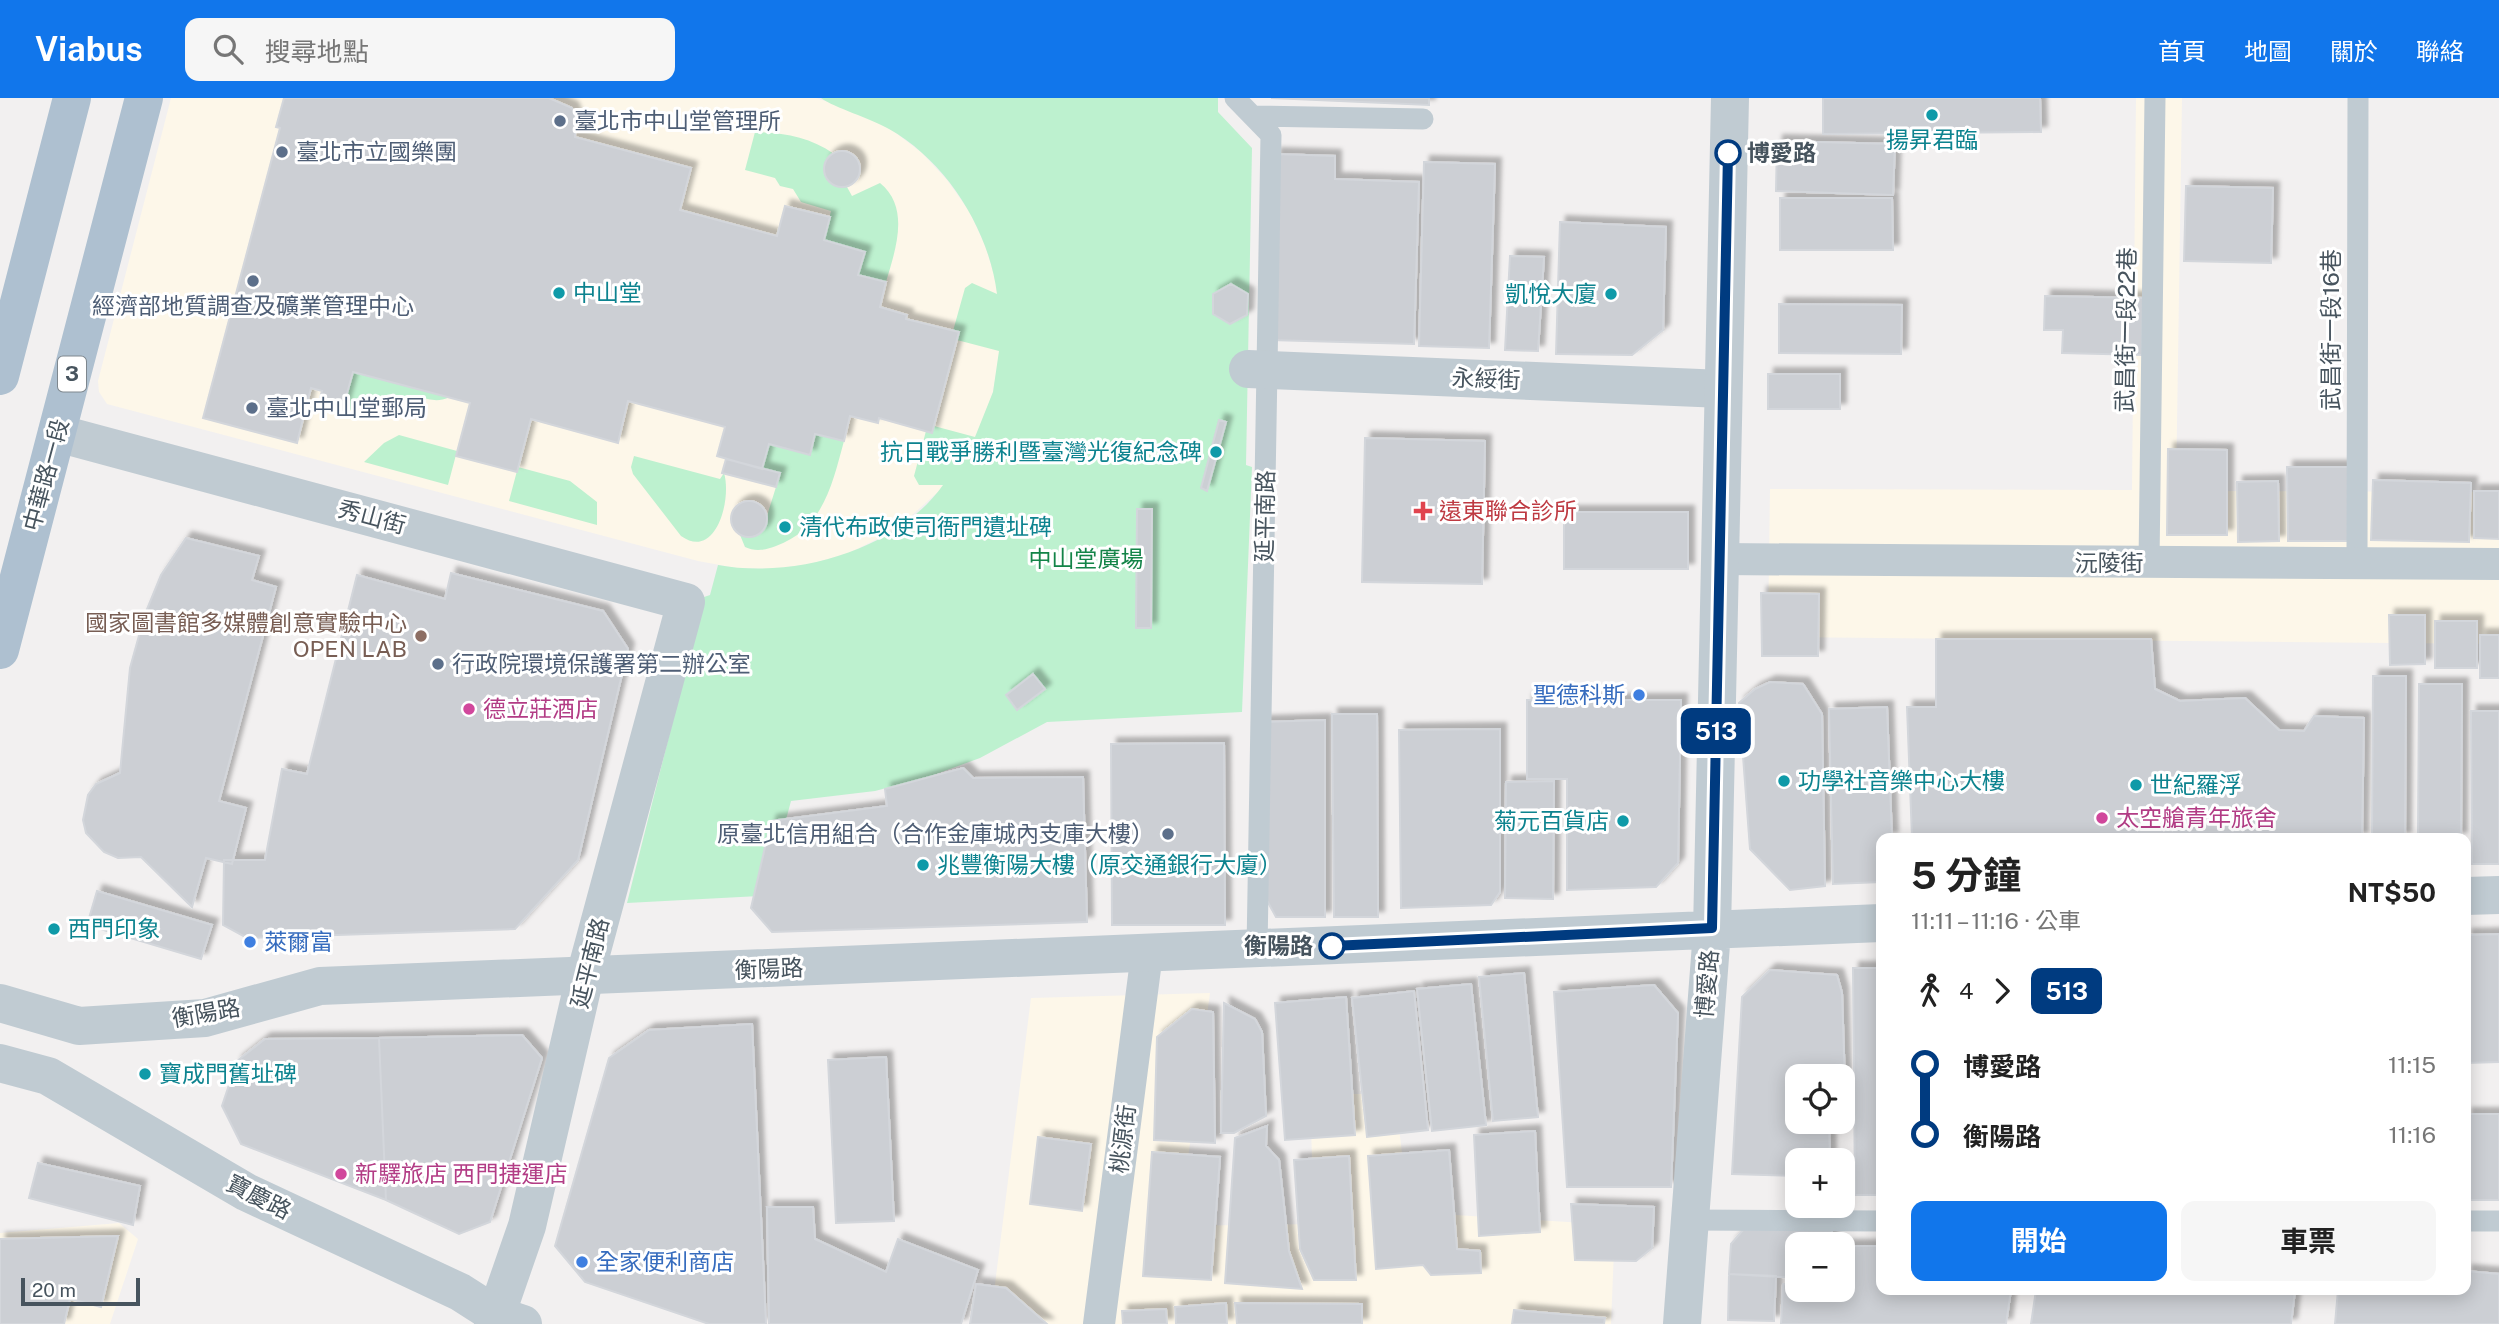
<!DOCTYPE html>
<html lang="zh-TW">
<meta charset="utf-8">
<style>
body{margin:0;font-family:"Public Sans","Noto Sans TC",sans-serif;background:#f6f6f6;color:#222;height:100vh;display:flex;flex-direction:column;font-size:26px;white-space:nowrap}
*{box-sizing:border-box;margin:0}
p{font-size:23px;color:#767676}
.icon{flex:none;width:38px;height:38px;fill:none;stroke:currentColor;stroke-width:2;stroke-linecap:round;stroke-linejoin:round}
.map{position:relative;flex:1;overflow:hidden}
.drawer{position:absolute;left:1876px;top:735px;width:595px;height:462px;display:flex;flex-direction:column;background:#fff;border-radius:14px;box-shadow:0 4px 18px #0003}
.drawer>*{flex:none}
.badge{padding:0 14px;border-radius:10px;font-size:24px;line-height:46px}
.fabs{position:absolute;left:1785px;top:966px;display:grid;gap:14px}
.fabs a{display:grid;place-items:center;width:70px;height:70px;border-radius:14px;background:#fff;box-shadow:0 4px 18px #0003;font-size:35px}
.scale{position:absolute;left:21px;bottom:18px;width:119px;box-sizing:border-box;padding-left:7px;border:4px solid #47545e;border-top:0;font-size:19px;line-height:24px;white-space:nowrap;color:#47545e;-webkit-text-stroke:5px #fff;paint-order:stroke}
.map>.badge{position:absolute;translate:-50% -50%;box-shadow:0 0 0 4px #fff}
.legs{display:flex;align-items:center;gap:10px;height:77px;padding:0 35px;font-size:23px}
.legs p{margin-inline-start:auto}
.head{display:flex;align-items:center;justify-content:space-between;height:119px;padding:0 35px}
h1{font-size:38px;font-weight:700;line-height:52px}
.primary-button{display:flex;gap:14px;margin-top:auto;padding:14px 35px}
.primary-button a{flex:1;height:80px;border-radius:14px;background:#1176eb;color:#fff;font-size:28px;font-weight:700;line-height:80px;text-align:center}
.primary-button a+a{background:#f6f6f6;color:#222}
ul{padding:0 35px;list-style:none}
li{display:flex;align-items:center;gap:24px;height:70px;font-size:26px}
li i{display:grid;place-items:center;width:10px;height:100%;margin:0 9px;background:currentColor}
li i::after{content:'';width:18px;height:18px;margin:-9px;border:5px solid;border-radius:50%;background:#fff}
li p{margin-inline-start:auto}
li:first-child i{background:linear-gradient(#0000 50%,currentColor 0)}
li:last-child i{background:linear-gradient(currentColor 50%,#0000 0)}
header{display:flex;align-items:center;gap:42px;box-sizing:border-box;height:98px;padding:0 35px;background:#1176eb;color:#fff}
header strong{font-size:33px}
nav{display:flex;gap:38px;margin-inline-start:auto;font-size:24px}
.search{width:490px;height:63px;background:#f6f6f6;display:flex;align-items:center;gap:18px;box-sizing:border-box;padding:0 24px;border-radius:14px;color:#767676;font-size:26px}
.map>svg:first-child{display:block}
</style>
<header>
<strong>Viabus</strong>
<div class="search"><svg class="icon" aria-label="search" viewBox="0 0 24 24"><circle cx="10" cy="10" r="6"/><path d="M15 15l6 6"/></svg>搜尋地點</div>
<nav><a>首頁</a><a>地圖</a><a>關於</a><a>聯絡</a></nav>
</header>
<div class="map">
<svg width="2499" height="1226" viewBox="0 0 2499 1226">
<defs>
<filter id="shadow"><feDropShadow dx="6" dy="-6" stdDeviation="2" flood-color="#0004"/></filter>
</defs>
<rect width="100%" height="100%" fill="#f2f0f0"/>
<path fill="#fdf7e9" d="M 171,0 L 816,0 L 858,14 L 892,32 L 922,55 L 947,82 L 969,113 L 985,147 L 996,183 L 1000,220 L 999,257 L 993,294 L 980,330 L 962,362 L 939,393 L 911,418 L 881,439 L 847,456 L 810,466 L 773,471 L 736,470 L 698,463 L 107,306 L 99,294 L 98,283 Z
M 2136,0 L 2182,0 L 2176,393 L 2499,394 L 2499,546 L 1768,539 L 1770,391 L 2132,392 Z
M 1210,895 L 1179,1128 L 1314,1126 L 1310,996 L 1395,996 L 1409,1114 L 1615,1127 L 1611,1226 L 990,1226 L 1031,900 Z
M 119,1125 L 138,1141 L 110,1226 L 0,1226 L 0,1135 Z"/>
<path fill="#bdf1cf" d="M 821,0 L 1218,0 L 1218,14 L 1252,50 L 1246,367 L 1252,369 L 1242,614 L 1047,624 L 980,660 L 928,679 L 875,693 L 791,703 L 768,789 L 776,797 L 627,805 L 704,499 L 710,497 L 718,467 C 794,481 896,453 943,387 L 919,387 L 914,378 L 926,333 L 932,335 L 934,328 L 975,339 L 993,294 L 999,253 L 957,242 L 959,234 L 953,233 L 965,190 L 972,185 L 997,196 C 989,131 946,63 889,31 C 870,20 835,10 821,0 Z
M 755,34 C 784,35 810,39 834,56 L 825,67 L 825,76 L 829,84 L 847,89 L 852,98 L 880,85 C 911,110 895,153 886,184 L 858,177 L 864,153 L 824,142 L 831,113 L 801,104 L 793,91 L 780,88 L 775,80 L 745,72 Z
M 353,274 L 450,299 C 436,305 431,301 417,299 C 390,295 364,303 341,317 Z
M 815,336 L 844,343 C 832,387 823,431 776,448 C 766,452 755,454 745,449 L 740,437 L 754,438 L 762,434 L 780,376 L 762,371 L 769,346 L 809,357 Z
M 399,337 L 457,353 L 448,387 L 364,364 L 384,345 Z
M 634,358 L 720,381 L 724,375 C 732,401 716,463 681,438 L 633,376 L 631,369 Z
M 518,369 L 570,383 L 597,404 L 597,427 L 509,403 Z"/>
<path fill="#cccfd4" stroke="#d3d6db" stroke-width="2" filter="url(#shadow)" d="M 284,0 L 549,0 L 572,10 L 576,20 L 575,39 L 691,70 L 680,112 L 777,138 L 785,108 L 830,119 L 824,142 L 865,154 L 858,177 L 886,184 L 880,209 L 907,217 L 906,221 L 959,234 L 932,335 L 879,320 L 878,325 L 850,318 L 844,343 L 815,336 L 810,357 L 769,346 L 762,371 L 717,358 L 725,329 L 628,303 L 618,345 L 531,321 L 517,374 L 456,358 L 470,305 L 353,274 L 341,317 L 317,310 L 322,293 L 311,290 L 297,345 L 203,320 L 280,30 L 276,29 Z
M 1271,0 L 1429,0 L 1429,7 Z
M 1823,0 L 2040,0 L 2041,34 L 1823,36 Z
M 1777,43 L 1895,46 L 1893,97 L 1776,93 Z
M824 71a18 18 0 1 1 36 0a18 18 0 1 1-36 0Z
M 1275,56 L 1335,58 L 1335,81 L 1419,84 L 1414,246 L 1270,242 Z
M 1424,64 L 1495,66 L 1489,250 L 1419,248 Z
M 2186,88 L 2273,90 L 2271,165 L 2184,163 Z
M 1780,100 L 1892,100 L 1893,152 L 1780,152 Z
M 1560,124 L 1666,129 L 1663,232 L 1632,257 L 1556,256 Z
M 1510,158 L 1544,159 L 1538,253 L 1505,252 Z
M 1231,186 L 1248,196 L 1247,217 L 1230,226 L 1213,216 L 1213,196 Z
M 2045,198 L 2143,200 L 2142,257 L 2062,255 L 2063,232 L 2044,232 Z
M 1779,206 L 1902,207 L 1901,256 L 1779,255 Z
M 1768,276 L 1840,276 L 1840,311 L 1768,311 Z
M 1219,322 L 1226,324 L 1207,393 L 1201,390 Z
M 1365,340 L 1485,343 L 1482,486 L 1362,484 Z
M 2168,351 L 2227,352 L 2227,437 L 2167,437 Z
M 726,361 L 780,375 L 776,389 L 722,375 Z
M 2287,369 L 2351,369 L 2351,443 L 2288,443 Z
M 2373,382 L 2471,385 L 2469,444 L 2371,442 Z
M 2278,383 L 2279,443 L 2238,444 L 2237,384 Z
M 2474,393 L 2499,393 L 2499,441 L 2474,440 Z
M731 421a18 18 0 1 1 36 0a18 18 0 1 1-36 0Z
M 1137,411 L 1152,411 L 1151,530 L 1136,530 Z
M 1564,414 L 1688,414 L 1688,471 L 1564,471 Z
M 186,440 L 259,458 L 252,482 L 276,489 L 219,703 L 246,710 L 232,766 L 206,760 L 192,809 L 141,759 L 118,760 L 104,754 L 86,735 L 83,722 L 88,697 L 96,686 L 120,675 L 130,570 L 145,516 L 161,477 Z
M 451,475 L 603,513 L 628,551 L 578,762 L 515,831 L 247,840 L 223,827 L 224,762 L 265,762 L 282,671 L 307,676 L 357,477 L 445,501 Z
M 1761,495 L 1819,496 L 1818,558 L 1762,558 Z
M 2389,517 L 2425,517 L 2425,566 L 2390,567 Z
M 2435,523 L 2477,523 L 2477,570 L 2435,570 Z
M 2480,537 L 2499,537 L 2499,580 L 2480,580 Z
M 1936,541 L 2151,541 L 2155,591 L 2180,603 L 2245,600 L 2279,632 L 2304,633 L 2314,618 L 2364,620 L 2362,740 L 1912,740 L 1907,609 L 1936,609 Z
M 1033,576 L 1045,591 L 1017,612 L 1006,597 Z
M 2373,578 L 2406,578 L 2405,740 L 2372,740 Z
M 1770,584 L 1803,586 L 1822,616 L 1825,788 L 1790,792 L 1750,751 L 1739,605 L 1755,591 Z
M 2419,586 L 2462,586 L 2461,740 L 2418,740 Z
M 1527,602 L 1681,602 L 1678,765 L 1656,789 L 1567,792 L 1567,681 L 1527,681 Z
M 1887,609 L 1892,740 L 1881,740 L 1881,784 L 1833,786 L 1829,611 Z
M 2471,613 L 2499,613 L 2499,766 L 2472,766 Z
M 1332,616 L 1377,616 L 1378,819 L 1334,819 Z
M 1325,622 L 1325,819 L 1276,819 L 1260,790 L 1263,624 Z
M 1500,631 L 1500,794 L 1491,807 L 1401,810 L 1399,632 Z
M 1224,645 L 1225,827 L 1112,827 L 1111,646 Z
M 963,670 L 973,680 L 1083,679 L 1087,824 L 772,834 L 751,810 L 771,723 L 887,708 L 885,691 Z
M 1554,683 L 1553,801 L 1505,800 L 1506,684 Z
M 97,793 L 212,827 L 201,861 L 87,827 Z
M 2499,836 L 2499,964 L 2466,965 L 2466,837 Z
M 1853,870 L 1881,870 L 1881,1097 L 1855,1097 Z
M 1770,872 L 1837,877 L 1842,895 L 1846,1015 L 1843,1015 L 1843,978 L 1797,978 L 1797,1024 L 1829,1024 L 1830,1062 L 1797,1062 L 1797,1078 L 1732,1076 L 1742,899 Z
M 1524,875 L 1538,1019 L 1493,1023 L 1479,879 Z
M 1471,886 L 1486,1027 L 1432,1033 L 1417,891 Z
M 1654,887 L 1678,915 L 1671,1089 L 1567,1089 L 1554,894 Z
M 1414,893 L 1428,1032 L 1367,1039 L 1352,900 Z
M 1346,899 L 1355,1037 L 1285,1042 L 1275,905 Z
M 1224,905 L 1255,921 L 1262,934 L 1266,1018 L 1234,1035 L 1221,1035 Z
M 1192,911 L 1213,914 L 1215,1045 L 1154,1042 L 1157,939 Z
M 752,926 L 766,1226 L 709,1226 L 585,1184 L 555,1148 L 609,960 L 649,932 Z
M 522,937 L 542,960 L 490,1124 L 459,1136 L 386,1102 L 379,940 Z
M 379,940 L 386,1102 L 241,1046 L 222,1008 L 237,963 L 265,941 Z
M 886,959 L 894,1123 L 836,1125 L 828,962 Z
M 2466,1016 L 2499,1016 L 2499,1102 L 2466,1102 Z
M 1267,1028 L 1266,1048 L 1279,1062 L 1289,1153 L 1302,1191 L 1225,1185 L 1235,1040 Z
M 1535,1033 L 1540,1134 L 1479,1138 L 1474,1037 Z
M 1038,1039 L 1091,1046 L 1082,1113 L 1030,1106 Z
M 1449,1052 L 1457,1151 L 1480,1153 L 1481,1175 L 1431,1177 L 1423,1167 L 1376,1171 L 1368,1058 Z
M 1152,1054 L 1220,1059 L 1211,1182 L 1143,1178 Z
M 1349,1058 L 1356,1182 L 1314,1182 L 1300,1151 L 1294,1062 Z
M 38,1065 L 140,1088 L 133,1127 L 29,1100 Z
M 1571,1106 L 1654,1109 L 1652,1150 L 1636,1163 L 1575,1162 Z
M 767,1109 L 813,1109 L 815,1141 L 886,1174 L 898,1141 L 978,1172 L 961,1226 L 769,1226 Z
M 1743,1132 L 1832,1132 L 1831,1146 L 1797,1146 L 1797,1180 L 1729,1176 L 1731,1146 Z
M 118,1138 L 101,1209 L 70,1201 L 64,1226 L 0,1226 L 0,1141 Z
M 1845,1148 L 1881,1148 L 1881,1192 L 2011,1192 L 2006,1226 L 1781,1226 L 1783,1186 L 1797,1187 L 1797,1192 L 1843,1192 Z
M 2466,1173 L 2499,1176 L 2499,1226 L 2335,1226 L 2338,1192 L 2466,1192 Z
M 1729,1176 L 1776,1178 L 1774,1223 L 1728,1222 Z
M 976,1186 L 1006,1190 L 1047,1226 L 970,1226 Z
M 2036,1192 L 2286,1192 L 2295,1193 L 2291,1226 L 2031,1226 Z
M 1226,1205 L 1227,1226 L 1176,1226 L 1175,1209 Z
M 1235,1205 L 1362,1206 L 1362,1226 L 1237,1226 Z
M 1166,1211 L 1167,1226 L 1123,1226 L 1122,1213 Z
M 1514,1212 L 1605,1220 L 1604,1226 L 1512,1226 Z"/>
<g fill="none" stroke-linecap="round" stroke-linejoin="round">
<path stroke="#c0cbd2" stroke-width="21" d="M 1235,0 L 1271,37 L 1257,851
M 1253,18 L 1423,21
M 2357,463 L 2358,0
M 2149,465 L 2155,0
M 1689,1122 L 1881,1123
M 2466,1123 L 2499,1123"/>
<path stroke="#c0cbd2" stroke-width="32" d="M 1720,461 L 2499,466
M 1099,1226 L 1147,855"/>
<path stroke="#c0cbd2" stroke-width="38" d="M 1248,271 L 1723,291
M 57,335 L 686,504 L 585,878 L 527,1128 L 493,1226"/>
<path stroke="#c0cbd2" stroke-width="38" d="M 2466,798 L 2499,797
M 0,905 L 79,928 L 205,920 L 320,888 L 1881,825
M 0,965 L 48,978 L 246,1094 L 460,1194 L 496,1217 L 523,1226
M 1682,1226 L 1712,833 L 1730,0"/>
<path stroke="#aec0d0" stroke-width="38" d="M 0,278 L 72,0
M 0,552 L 144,0"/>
</g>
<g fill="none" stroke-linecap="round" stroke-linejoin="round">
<defs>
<path id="line-1" d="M 1332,848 L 1712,830 L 1728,55"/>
</defs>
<use href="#line-1" stroke="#fff" stroke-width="16"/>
<use href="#line-1" stroke="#003b80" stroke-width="10"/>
</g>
<g fill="#0f9aa8" stroke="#fff" stroke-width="2.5">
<circle cx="1932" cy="17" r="7"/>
<circle cx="559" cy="195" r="7"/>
<circle cx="1611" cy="196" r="7"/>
<circle cx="1216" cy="354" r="7"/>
<circle cx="785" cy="429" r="7"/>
<circle cx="1784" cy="683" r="7"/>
<circle cx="2136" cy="687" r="7"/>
<circle cx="1623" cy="723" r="7"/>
<circle cx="923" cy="767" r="7"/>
<circle cx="54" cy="831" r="7"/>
<circle cx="145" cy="976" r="7"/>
</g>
<g fill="#5c6f8a" stroke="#fff" stroke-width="2.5">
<circle cx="560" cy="23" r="7"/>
<circle cx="282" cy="54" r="7"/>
<circle cx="253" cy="183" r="7"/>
<circle cx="252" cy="310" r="7"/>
<circle cx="438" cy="566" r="7"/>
<circle cx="1168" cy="736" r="7"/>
</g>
<g fill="#fff" stroke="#003b80" stroke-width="3.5">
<circle cx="1728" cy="55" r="12"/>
<circle cx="1332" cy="848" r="12"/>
</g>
<path fill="#e0444e" stroke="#fff" stroke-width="2.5" d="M1419.5 402.5h7v7h7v7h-7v7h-7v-7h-7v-7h7z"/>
<circle fill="#8d6e63" stroke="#fff" stroke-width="2.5" cx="421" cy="538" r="7"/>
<g fill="#3f7fe0" stroke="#fff" stroke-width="2.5">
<circle cx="1639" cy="597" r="7"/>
<circle cx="250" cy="844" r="7"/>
<circle cx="582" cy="1164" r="7"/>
</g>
<g fill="#d1479c" stroke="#fff" stroke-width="2.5">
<circle cx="469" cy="611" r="7"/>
<circle cx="2102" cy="720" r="7"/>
<circle cx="341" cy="1076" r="7"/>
</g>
<g text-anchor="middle" stroke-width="6" stroke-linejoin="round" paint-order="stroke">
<rect fill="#fff" stroke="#7e878e" stroke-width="2" x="58" y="258.5" width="28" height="35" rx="5"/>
<g font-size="21" font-weight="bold" fill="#47545e">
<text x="72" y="283">3</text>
</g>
<g font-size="23" fill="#4e5e75" stroke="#fff" text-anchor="start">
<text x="574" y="31">臺北市中山堂管理所</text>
<text x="296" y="62">臺北市立國樂團</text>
<text x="253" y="216" text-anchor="middle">經濟部地質調查及礦業管理中心</text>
<text x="266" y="318">臺北中山堂郵局</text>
<text x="452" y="574">行政院環境保護署第二辦公室</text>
<text x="1154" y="744" text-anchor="end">原臺北信用組合（合作金庫城內支庫大樓）</text>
</g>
<g font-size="23" fill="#0d838f" stroke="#fff" text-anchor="start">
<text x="1932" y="50" text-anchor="middle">揚昇君臨</text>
<text x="573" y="203">中山堂</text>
<text x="1597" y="204" text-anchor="end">凱悅大廈</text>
<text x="1202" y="362" text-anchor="end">抗日戰爭勝利暨臺灣光復紀念碑</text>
<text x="799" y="437">清代布政使司衙門遺址碑</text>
<text x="1798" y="691">功學社音樂中心大樓</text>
<text x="2150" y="695">世紀羅浮</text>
<text x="1609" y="731" text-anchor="end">菊元百貨店</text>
<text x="937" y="775">兆豐衡陽大樓（原交通銀行大廈）</text>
<text x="68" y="839">西門印象</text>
<text x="159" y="984">寶成門舊址碑</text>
</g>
<g font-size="23" font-weight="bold" fill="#47545e" stroke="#fff" text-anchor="start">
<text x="1747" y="63">博愛路</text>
<text x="1313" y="856" text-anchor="end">衡陽路</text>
</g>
<g font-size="23" fill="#47545e" stroke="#fff">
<text transform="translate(2126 232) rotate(-89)" y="8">武昌街一段22巷</text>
<text transform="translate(2331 232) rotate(-90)" y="8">武昌街一段16巷</text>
<text transform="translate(1486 281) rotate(2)" y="8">永綏街</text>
<text transform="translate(46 377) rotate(-75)" y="8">中華路一段</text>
<text transform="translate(1265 418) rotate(-89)" y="8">延平南路</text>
<text transform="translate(372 419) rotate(15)" y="8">秀山街</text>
<text x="2109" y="473">沅陵街</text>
<text transform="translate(590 865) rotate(-76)" y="8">延平南路</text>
<text transform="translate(769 871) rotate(-2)" y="8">衡陽路</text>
<text transform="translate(1707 886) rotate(-85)" y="8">博愛路</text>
<text transform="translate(206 915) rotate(-10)" y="8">衡陽路</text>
<text transform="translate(1123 1041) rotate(-83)" y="8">桃源街</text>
<text transform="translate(259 1099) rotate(27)" y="8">寶慶路</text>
</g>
<g font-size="23" fill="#be3a42" stroke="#fff" text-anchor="start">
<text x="1439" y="421">遠東聯合診所</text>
</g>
<g font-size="23" fill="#138448" stroke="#fff">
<text x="1086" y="469">中山堂廣場</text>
</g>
<g font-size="23" fill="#785e54" stroke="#fff" text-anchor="end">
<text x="407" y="533">國家圖書館多媒體創意實驗中心<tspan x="407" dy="26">OPEN LAB</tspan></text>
</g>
<g font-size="23" fill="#366cbe" stroke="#fff" text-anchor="start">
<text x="1625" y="605" text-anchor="end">聖德科斯</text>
<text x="264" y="852">萊爾富</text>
<text x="596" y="1172">全家便利商店</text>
</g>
<g font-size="23" fill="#b23c85" stroke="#fff" text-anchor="start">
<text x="483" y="619">德立莊酒店</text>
<text x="2116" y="728">太空艙青年旅舍</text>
<text x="355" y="1084">新驛旅店 西門捷運店</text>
</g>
</g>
</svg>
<div class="fabs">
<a><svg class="icon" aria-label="locate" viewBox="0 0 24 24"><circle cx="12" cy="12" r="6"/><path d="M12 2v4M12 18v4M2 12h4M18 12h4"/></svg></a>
<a>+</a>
<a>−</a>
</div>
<div class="scale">20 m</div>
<b class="badge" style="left:1716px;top:633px;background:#003b80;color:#fff">513</b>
<section class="drawer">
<div class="head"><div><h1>5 分鐘</h1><p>11:11 – 11:16 · 公車</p></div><b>NT$50</b></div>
<div class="legs"><svg class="icon" aria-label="walk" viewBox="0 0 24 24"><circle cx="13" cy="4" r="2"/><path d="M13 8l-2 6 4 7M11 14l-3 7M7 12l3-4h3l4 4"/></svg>4<svg class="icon" aria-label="forward" viewBox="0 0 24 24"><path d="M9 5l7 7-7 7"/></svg><b class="badge" style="background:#003b80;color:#fff">513</b></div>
<ul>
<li><i style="color:#003b80"></i><b>博愛路</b><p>11:15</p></li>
<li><i style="color:#003b80"></i><b>衡陽路</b><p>11:16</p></li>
</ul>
<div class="primary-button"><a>開始</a><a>車票</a></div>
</section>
</div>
